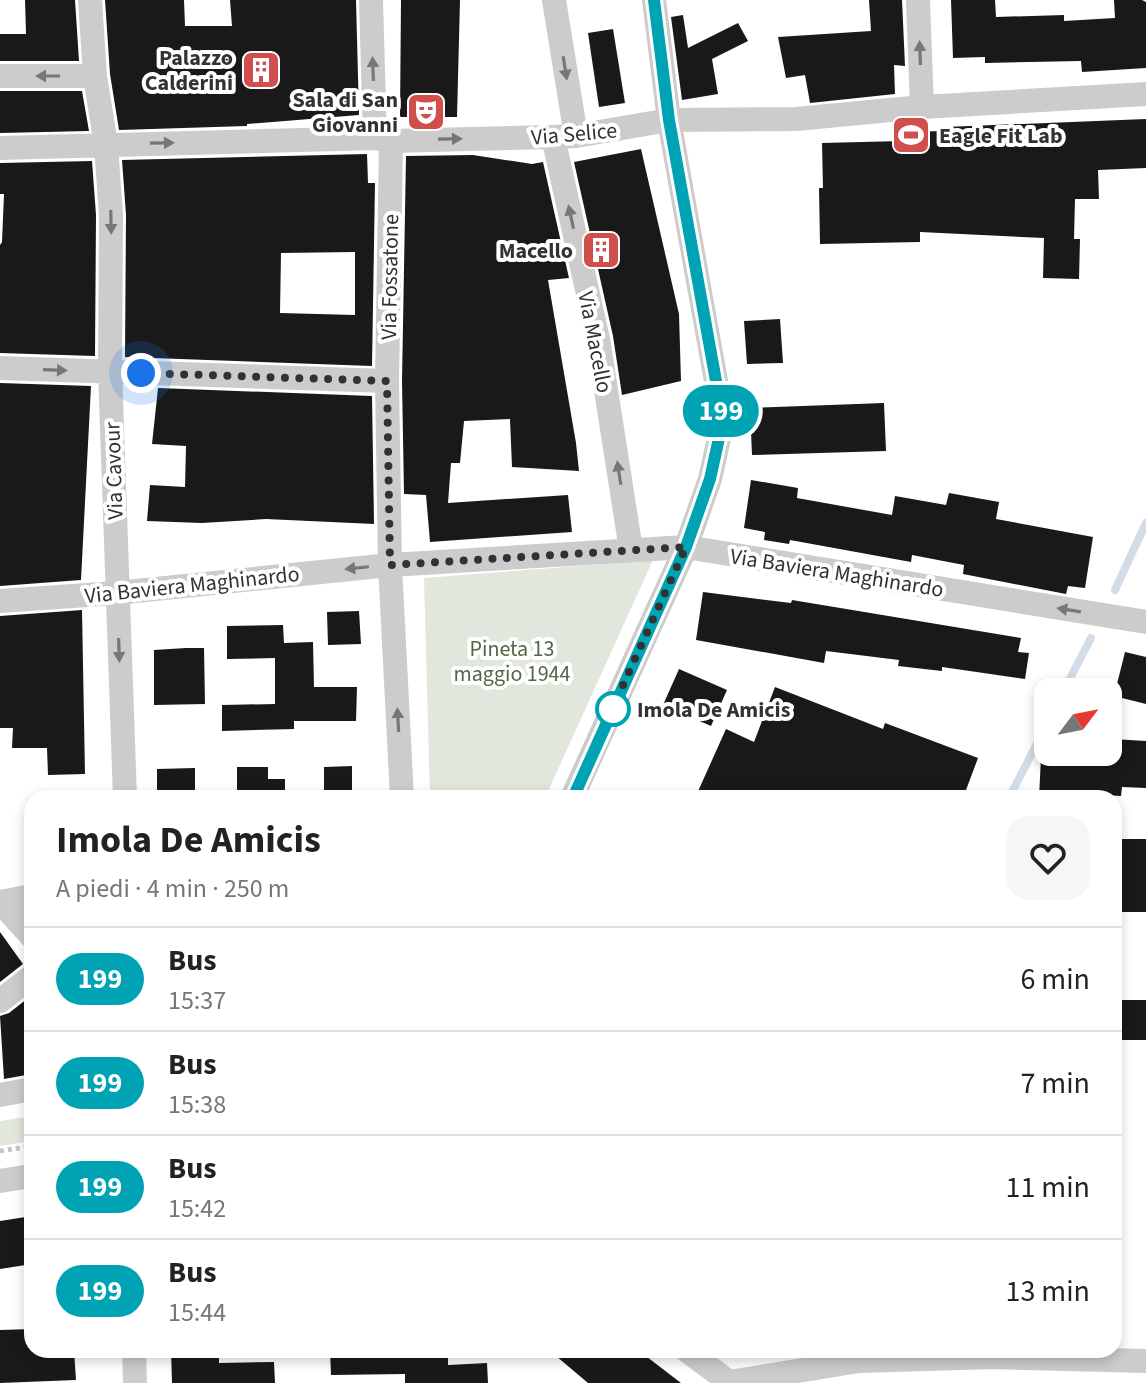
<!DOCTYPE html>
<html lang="it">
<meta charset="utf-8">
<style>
body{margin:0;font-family:"Source Sans 3",sans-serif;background:#f6f6f6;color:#222;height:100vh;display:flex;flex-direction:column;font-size:30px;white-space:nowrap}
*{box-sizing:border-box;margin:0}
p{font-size:26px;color:#767676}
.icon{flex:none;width:44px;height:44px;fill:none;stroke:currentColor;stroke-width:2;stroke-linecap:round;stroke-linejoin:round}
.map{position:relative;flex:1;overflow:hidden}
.drawer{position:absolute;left:24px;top:790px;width:1098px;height:568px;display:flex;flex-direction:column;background:#fff;border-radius:24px;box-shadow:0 4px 12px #0003}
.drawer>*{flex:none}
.badge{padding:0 16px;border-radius:26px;font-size:28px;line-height:52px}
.needle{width:52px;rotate:58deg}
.tools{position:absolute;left:1034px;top:678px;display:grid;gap:16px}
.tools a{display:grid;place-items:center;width:88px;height:88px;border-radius:16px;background:#fff;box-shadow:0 4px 12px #0003;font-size:40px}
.you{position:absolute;width:40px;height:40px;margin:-20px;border:6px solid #fff;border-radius:50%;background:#1a73e8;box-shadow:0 0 0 12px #1a73e833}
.map>.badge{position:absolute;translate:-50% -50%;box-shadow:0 0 0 4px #fff}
.round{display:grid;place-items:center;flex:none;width:84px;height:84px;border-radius:24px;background:#f6f6f6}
.headline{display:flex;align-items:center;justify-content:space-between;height:136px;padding:0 32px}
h1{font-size:38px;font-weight:700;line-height:60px}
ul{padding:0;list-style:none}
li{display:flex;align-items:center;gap:24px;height:104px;padding:0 32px;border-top:2px solid #e0e0e0}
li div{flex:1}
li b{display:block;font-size:30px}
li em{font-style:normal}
li .badge{min-width:88px;font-weight:700;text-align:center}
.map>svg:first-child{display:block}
</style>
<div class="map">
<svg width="1146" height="1383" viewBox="0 0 1146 1383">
<rect width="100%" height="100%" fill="#fff"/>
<path fill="#e1e7dc" d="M 653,560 L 545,798 L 430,798 L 424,578 Z
M 32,1116 L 32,1141 L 0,1146 L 0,1121 Z"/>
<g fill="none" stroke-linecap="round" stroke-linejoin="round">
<path stroke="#d1dee9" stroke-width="8" d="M 1115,590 L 1146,523
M 1063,692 L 1091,638
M 1009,798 L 1048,722"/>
</g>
<path fill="#191919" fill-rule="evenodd" d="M 25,0 L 75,0 L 79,61 L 0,61 L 0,34 L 26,34 Z
M 105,0 L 184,0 L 185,26 L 232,26 L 230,0 L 356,0 L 359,115 L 247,124 L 247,126 L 119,130 L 110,74 Z
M 401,0 L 460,0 L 457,117 L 400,117 Z
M 869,0 L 902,0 L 905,66 L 894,65 L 895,94 L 810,103 L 805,75 L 786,78 L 778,37 L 871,31 Z
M 951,0 L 995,0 L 996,17 L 1064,15 L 1064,21 L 1115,18 L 1114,0 L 1142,0 L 1146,2 L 1146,68 L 1082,72 L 1081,61 L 985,63 L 985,57 L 953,58 Z
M 683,15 L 688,48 L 738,23 L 748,41 L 712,59 L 718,94 L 682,100 L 671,17 Z
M 613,29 L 625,103 L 599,107 L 588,33 Z
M 0,91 L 82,91 L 89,131 L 0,133 Z
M 1146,119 L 1146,168 L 1098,170 L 1099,199 L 1075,199 L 1074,239 L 1080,239 L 1079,279 L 1043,278 L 1044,238 L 920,232 L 920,242 L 820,244 L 819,188 L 823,188 L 822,143 L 902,141 L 902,132 L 945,131 L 945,127 Z
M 641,149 L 679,314 L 681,381 L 622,395 L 613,336 L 574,162 Z
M 367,154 L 368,183 L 375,183 L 372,366 L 125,357 L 126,215 L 122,160 ZM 355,252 L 355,315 L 280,313 L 281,253 Z
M 473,155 L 532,164 L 543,162 L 569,278 L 548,280 L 576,443 L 579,471 L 512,467 L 510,419 L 464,421 L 460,463 L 451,463 L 448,503 L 568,495 L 572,532 L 430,542 L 426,495 L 404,494 L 402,381 L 406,156 Z
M 92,161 L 96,215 L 95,356 L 0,353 L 0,245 L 2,242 L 4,194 L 0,194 L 0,163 Z
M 780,319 L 783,363 L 747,364 L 744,321 Z
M 0,383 L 91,386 L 81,580 L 0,586 Z
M 158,388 L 372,396 L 374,524 L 266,519 L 202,523 L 147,521 L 150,485 L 185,487 L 186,446 L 152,444 Z
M 884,403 L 886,451 L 752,455 L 750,408 Z
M 751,480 L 798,488 L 797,498 L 892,515 L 895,496 L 946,505 L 949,493 L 999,502 L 996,519 L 1093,537 L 1085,588 L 1068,586 L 1066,594 L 963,574 L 964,565 L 912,555 L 911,562 L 790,540 L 789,544 L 764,540 L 765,532 L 744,528 Z
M 703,592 L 791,603 L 792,600 L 1021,638 L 1018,652 L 1029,653 L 1025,679 L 942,667 L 942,671 L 898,666 L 899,660 L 826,651 L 824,663 L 696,640 Z
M 82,610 L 85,774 L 48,775 L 47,748 L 12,748 L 13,728 L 0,728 L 0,616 Z
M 359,611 L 361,644 L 328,645 L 327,612 Z
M 283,625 L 284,643 L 313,642 L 314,687 L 357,687 L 356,721 L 294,721 L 294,729 L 222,731 L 222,705 L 275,704 L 275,658 L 227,659 L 227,626 Z
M 186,648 L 204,648 L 205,704 L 154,705 L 154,650 Z
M 1125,652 L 1146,657 L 1146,704 L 1114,696 Z
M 679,669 L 727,690 L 711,726 L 663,705 Z
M 775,687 L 883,729 L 885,723 L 978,758 L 963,798 L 695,798 L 726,729 L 754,742 Z
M 1113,739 L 1146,741 L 1146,788 L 1122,787 L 1121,796 L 1088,794 L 1087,798 L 1039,798 L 1041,757 L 1071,758 L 1072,752 L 1108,752 L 1108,750 L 1112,750 Z
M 352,766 L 352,798 L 324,798 L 324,767 Z
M 237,767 L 268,767 L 268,779 L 285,779 L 285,798 L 237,798 Z
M 195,768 L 195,798 L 157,798 L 157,769 Z
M 1114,839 L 1146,839 L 1146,912 L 1119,912 L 1117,885 L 1114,885 Z
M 0,932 L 23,964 L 0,982 Z
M 32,995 L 32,1074 L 4,1079 L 0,1016 L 9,1013 Z
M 1114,1000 L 1146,1000 L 1146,1040 L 1114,1040 Z
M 32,1216 L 32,1264 L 0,1269 L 0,1221 Z
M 32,1329 L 32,1350 L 74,1350 L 76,1380 L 0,1383 L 0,1330 Z
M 171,1350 L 219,1350 L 219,1363 L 274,1362 L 275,1383 L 172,1383 Z
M 330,1350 L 448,1350 L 448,1365 L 487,1363 L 488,1383 L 405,1383 L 405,1374 L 331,1375 Z
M 549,1350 L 638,1350 L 681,1383 L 588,1383 Z"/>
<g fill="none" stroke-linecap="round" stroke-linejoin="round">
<path stroke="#c6c6c6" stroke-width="5" stroke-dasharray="4 4" stroke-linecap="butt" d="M 0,1151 L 32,1146"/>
<path stroke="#ccc" stroke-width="24" d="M 90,0 L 95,76 L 106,145 L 111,215 L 110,371 L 125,798
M 371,0 L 375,138
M 554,0 L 576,136
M 918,0 L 922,107
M 0,76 L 95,76
M 553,137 L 598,339 L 631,550
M 391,141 L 387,381 L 390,565 L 402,798
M 0,148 L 375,138 L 391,141 L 553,137 L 576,136 L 669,120 L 796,119 L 922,107 L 1146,94
M 0,368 L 387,381
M 0,601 L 116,593 L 390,565 L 686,547 L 1146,622
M 572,798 L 686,547 L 710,479 L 723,420 L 669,120 L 654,0
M 0,902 L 32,937
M 0,902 L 32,896
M 0,1001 L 32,976
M 0,1095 L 32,1089
M 0,1181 L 32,1176
M 134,1350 L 135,1383
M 686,1350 L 729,1382
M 729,1382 L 859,1361 L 992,1357 L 1146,1361"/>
</g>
<defs><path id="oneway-solid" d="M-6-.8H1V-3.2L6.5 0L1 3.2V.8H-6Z" transform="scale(2)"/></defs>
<g fill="#777">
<use href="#oneway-solid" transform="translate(920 53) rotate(-92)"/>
<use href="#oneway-solid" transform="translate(565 68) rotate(81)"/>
<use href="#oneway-solid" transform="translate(373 69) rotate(-92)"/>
<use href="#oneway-solid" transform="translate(48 76) rotate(180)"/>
<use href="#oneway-solid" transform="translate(450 139) rotate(-1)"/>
<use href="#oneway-solid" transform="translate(162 143) rotate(-1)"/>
<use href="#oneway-solid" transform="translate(571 217) rotate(-102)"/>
<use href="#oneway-solid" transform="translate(111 222) rotate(89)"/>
<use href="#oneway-solid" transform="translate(55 370) rotate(2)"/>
<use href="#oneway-solid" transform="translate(619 473) rotate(-99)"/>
<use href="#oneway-solid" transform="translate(357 568) rotate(174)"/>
<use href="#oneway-solid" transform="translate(1069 610) rotate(-171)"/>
<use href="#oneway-solid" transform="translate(119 650) rotate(88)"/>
<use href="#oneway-solid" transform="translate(398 720) rotate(-93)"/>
</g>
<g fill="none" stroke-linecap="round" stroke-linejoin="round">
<defs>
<path id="line" d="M 573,798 L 686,547 L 710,479 L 723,420 L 669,120 L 654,0"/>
</defs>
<use href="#line" stroke="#fff" stroke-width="18"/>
<use href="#line" stroke="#00a3b4" stroke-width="12"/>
<path stroke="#323232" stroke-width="8" stroke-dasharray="0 14.4" d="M 141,373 L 387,381 L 390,565 L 686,547 L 608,718 L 613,709"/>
</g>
<defs>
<symbol id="building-square" viewBox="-11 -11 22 22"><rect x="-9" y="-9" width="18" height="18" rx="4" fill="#d04f4c" stroke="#fff"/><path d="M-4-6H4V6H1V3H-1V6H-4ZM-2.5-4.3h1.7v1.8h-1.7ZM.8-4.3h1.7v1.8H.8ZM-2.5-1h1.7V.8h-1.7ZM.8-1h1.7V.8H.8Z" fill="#fff"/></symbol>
<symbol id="theatre-square" viewBox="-11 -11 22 22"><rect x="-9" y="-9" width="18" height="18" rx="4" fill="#d04f4c" stroke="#fff"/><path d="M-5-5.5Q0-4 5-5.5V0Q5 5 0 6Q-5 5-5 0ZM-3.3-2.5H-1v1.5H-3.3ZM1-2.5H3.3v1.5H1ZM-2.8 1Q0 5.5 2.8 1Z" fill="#fff"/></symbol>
<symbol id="stadium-square" viewBox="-11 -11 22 22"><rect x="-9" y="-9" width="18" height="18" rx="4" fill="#d04f4c" stroke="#fff"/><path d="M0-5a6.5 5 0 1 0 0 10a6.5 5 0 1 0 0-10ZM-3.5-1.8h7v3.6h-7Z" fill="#fff"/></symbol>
</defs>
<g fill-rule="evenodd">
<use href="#building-square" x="239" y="48" width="44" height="44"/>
<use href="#theatre-square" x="404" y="90" width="44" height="44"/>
<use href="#stadium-square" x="889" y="113" width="44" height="44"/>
<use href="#building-square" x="579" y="228" width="44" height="44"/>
</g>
<circle fill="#fff" stroke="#00a3b4" stroke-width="4" cx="613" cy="709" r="16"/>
<g text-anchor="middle" stroke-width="8" stroke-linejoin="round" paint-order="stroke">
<g font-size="22" font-weight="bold" fill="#323232" stroke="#fff" text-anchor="end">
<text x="233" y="65">Palazzo<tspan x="233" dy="25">Calderini</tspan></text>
<text x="398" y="107">Sala di San<tspan x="398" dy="25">Giovanni</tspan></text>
<text x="939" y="143" text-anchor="start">Eagle Fit Lab</text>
<text x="573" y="258">Macello</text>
</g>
<g font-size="22" fill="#323232" stroke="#fff">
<text transform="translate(574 133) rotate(-5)" y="8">Via Selice</text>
<text transform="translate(389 277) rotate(-89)" y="8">Via Fossatone</text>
<text transform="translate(596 342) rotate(79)" y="8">Via Macello</text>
<text transform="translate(113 471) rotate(-92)" y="8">Via Cavour</text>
<text transform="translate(837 572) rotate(9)" y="8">Via Baviera Maghinardo</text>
<text transform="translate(192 584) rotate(-6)" y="8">Via Baviera Maghinardo</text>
</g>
<g font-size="22" fill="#526844" stroke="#fff">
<text x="512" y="656">Pineta 13<tspan x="512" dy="25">maggio 1944</tspan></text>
</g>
<g font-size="22" font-weight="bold" fill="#323232" stroke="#fff" text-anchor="start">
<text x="637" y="717">Imola De Amicis</text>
</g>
</g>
</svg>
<div class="tools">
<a><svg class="needle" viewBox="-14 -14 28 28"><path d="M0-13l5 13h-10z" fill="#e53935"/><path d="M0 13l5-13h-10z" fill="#767676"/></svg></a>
</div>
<div class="you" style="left:141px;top:373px"></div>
<b class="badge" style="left:721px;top:411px;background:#00a3b4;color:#fff">199</b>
<section class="drawer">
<div class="headline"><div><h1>Imola De Amicis</h1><p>A piedi · 4 min · 250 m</p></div><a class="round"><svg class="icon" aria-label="heart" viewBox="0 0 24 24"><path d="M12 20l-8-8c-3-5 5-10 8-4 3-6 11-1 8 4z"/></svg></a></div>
<ul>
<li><span class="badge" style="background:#00a3b4;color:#fff">199</span><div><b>Bus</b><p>15:37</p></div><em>6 min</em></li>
<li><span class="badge" style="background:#00a3b4;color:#fff">199</span><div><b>Bus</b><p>15:38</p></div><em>7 min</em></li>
<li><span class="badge" style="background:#00a3b4;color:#fff">199</span><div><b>Bus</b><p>15:42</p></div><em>11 min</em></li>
<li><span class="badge" style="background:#00a3b4;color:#fff">199</span><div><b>Bus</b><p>15:44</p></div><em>13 min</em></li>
</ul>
</section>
</div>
